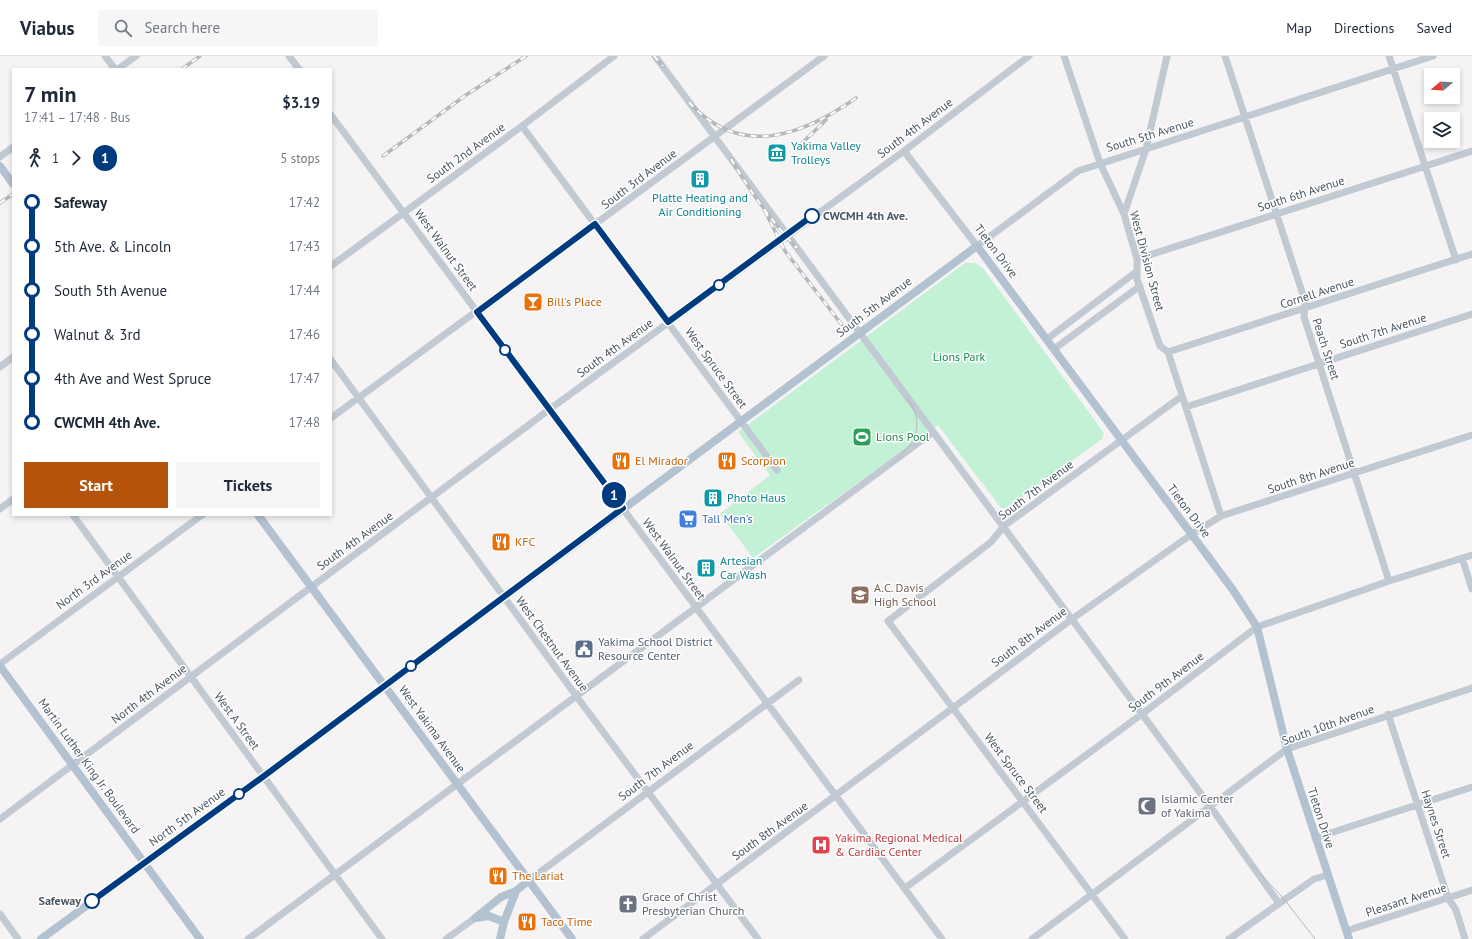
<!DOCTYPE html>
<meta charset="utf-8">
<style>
body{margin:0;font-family:"PT Sans",sans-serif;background:#f6f6f7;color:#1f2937;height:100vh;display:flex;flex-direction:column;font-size:15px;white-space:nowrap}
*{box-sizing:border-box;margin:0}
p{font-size:13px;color:#747a83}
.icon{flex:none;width:22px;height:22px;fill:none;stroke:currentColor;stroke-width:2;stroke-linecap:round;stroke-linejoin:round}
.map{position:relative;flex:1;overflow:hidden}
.side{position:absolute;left:12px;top:12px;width:320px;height:448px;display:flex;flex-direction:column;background:#fff;border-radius:0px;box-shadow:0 2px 6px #0003}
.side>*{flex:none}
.badge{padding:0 8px;border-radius:13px;font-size:14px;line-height:26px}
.needle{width:26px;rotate:252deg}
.fabs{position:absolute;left:1424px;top:12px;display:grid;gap:8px}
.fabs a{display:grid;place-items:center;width:36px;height:36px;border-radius:0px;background:#fff;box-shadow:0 2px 6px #0003;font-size:20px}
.map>.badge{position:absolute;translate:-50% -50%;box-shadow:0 0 0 2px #fff}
.legs{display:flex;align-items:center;gap:6px;height:44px;padding:0 12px;font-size:13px}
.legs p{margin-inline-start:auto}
.summary{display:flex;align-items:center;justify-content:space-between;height:68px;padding:0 12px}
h1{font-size:22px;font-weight:700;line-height:30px}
.button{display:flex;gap:8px;margin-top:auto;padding:8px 12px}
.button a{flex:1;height:46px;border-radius:0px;background:#b45309;color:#fff;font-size:16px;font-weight:700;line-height:46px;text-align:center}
.button a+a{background:#f6f6f7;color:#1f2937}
ul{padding:0 12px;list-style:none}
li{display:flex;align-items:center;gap:14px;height:44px;font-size:15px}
li i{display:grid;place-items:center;width:6px;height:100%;margin:0 5px;background:currentColor}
li i::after{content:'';width:10px;height:10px;margin:-5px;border:3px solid;border-radius:50%;background:#fff}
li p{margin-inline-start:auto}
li:first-child i{background:linear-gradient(#0000 50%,currentColor 0)}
li:last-child i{background:linear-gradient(currentColor 50%,#0000 0)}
header{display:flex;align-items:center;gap:24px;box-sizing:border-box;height:56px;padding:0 20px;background:#fff;border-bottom:1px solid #e0e1e3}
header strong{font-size:19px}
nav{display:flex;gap:22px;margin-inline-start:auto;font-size:14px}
.search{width:280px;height:36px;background:#f6f6f7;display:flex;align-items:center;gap:10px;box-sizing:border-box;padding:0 14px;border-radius:0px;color:#747a83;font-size:15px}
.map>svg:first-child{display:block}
</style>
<header>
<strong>Viabus</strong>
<div class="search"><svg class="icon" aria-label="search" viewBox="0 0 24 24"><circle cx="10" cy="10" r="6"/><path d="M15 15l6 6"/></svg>Search here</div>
<nav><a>Map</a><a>Directions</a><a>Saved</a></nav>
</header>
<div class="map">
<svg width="1472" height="883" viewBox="0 0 1472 883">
<rect width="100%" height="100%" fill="#f5f3f3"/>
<path fill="#c3f1d5" d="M 965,207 L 975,207 L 983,212 L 1104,377 L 1102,383 L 1006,452 L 1001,452 L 938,369 L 753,502 L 720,458 L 770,419 L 738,376 Z"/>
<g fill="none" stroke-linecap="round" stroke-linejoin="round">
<path stroke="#c1cad2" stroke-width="7" d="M 105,0 L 115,13
M 289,0 L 299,13
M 655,0 L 1210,750 L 1278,846
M 1064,0 L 1100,107 L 1124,158 L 1137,203 L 1137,223 L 1160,290 L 1168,296 L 1221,460
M 1225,0 L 1305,245 L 1304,261 L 1389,525
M 1389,0 L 1456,204
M 118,13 L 136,0
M 331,59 L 942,883
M 522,70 L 777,414
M 904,95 L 977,190 L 1078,115 L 1433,0
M 0,101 L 13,91
M 1124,158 L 1146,93 L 1167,0
M 1137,203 L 1472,95
M 331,210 L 522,70 L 614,0
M 1047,283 L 1136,216
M 1054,293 L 1140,230
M 1168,296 L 1472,198
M 331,304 L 577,641 L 758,883
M 0,311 L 13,301
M 1186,351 L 1472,258
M 331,362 L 824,0
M 0,453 L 13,443
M 73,459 L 382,883
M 1462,502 L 1472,533
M 0,608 L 202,459
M 1388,658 L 1448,842 L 1456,854 L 1465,883
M 0,763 L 550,353 L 904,95 L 1029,0
M 1315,782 L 1472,731
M 528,825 L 799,624
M 905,832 L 1142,658 L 1257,571 L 1389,525 L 1472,499
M 0,858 L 18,883
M 1346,875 L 1472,834
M 248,883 L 933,376
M 446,883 L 475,862
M 643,883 L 1072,563 L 1192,478 L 1221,460 L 1472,379
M 1032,883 L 1287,693 L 1472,632
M 1125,883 L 888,565 L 991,486 L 1004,470 L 1182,340
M 1229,883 L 1314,823 L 1328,819"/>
<path stroke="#b3c2d1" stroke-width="8" d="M 0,110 L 13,128
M 258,459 L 572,883
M 0,610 L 200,883
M 475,862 L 501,841 L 516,835
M 476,862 L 489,860 L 504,866
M 41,883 L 264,720 L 977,190 L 1233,534 L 1257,571 L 1287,693 L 1349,883
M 500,883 L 504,866 L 516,835 L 528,825"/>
<path stroke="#b5b8bd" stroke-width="1" d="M 891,408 C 915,389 926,371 908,343
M 1252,809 L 1284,843 L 1315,883"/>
<defs>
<path id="rail" d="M 654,0 L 663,10
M 182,13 L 200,0
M 689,46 C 740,103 802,80 856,42
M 800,89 L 826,64
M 383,100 L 466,39 L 526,0
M 731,103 C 750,135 771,165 797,192
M 0,147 L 13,138
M 765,155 L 785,195 L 842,269"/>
</defs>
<use href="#rail" stroke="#b5b8bd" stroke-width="3.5"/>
<use href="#rail" stroke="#fff" stroke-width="2" stroke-dasharray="6" stroke-linecap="butt"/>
</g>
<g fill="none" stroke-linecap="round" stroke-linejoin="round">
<defs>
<path id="line-1" d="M 92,845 L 264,720 L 623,452 L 477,256 L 595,168 L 668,266 L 812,160"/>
</defs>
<use href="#line-1" stroke="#fff" stroke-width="9"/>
<use href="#line-1" stroke="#003b80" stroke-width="6"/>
</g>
<defs>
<symbol id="museum-square" viewBox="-11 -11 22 22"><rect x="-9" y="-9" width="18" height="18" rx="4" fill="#0f9aa8" stroke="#fff"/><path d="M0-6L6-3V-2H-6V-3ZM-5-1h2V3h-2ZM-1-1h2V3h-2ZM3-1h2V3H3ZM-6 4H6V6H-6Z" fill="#fff"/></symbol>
<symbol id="building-square" viewBox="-11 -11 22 22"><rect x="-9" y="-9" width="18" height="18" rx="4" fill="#0f9aa8" stroke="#fff"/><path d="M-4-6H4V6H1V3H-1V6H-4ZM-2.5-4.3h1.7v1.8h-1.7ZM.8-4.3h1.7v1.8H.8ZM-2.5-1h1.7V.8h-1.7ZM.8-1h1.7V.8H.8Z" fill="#fff"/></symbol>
<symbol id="bar-square" viewBox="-11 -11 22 22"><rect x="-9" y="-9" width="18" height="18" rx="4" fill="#e8710a" stroke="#fff"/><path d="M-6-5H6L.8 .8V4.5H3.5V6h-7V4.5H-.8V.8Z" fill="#fff"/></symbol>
<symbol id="stadium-square" viewBox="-11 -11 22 22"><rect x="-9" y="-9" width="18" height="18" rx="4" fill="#2e9e5b" stroke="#fff"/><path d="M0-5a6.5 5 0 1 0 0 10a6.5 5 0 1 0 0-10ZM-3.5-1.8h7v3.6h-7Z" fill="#fff"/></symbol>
<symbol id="restaurant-square" viewBox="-11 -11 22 22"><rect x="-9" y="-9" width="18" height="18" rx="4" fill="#e8710a" stroke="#fff"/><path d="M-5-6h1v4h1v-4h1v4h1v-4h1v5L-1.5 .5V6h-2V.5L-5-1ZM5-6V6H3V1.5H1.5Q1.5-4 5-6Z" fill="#fff"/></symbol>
<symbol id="supermarket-square" viewBox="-11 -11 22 22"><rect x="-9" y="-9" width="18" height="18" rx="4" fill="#3f7fe0" stroke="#fff"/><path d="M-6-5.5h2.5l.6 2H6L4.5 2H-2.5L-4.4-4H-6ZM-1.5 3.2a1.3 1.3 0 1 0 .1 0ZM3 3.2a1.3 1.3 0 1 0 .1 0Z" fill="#fff"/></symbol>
<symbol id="school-square" viewBox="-11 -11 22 22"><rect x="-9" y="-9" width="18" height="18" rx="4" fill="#8d6e63" stroke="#fff"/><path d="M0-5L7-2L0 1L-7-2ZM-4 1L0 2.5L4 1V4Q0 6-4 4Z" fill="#fff"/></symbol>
<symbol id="civic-square" viewBox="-11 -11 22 22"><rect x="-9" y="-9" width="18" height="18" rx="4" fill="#5c6f8a" stroke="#fff"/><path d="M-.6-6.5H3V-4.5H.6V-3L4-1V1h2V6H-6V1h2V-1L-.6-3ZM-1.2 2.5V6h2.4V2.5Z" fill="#fff"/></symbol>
<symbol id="mosque-square" viewBox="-11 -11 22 22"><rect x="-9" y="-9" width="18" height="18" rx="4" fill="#6b7280" stroke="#fff"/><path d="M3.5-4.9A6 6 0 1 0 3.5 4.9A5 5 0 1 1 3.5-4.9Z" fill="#fff"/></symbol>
<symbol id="hospital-square" viewBox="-11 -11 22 22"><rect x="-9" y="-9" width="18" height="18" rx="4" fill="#e0444e" stroke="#fff"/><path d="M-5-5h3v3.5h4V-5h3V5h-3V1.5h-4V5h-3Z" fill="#fff"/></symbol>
<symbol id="church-square" viewBox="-11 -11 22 22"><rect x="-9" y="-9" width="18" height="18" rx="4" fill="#6b7280" stroke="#fff"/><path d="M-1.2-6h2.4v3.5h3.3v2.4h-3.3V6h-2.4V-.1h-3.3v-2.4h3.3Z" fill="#fff"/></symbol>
</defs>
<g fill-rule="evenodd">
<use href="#museum-square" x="766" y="86" width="22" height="22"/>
<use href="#building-square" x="689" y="112" width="22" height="22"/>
<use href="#bar-square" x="522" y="235" width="22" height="22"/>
<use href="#stadium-square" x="851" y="370" width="22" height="22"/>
<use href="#restaurant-square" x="610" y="394" width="22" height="22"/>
<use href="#restaurant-square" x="716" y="394" width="22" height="22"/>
<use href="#building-square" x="702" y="431" width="22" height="22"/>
<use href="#supermarket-square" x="677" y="452" width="22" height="22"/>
<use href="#restaurant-square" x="490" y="475" width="22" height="22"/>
<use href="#building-square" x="695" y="501" width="22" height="22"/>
<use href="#school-square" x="849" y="528" width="22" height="22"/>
<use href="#civic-square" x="573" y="582" width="22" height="22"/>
<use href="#mosque-square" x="1136" y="739" width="22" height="22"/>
<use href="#hospital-square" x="810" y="778" width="22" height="22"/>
<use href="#restaurant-square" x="487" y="809" width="22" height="22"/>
<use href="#church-square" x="617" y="837" width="22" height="22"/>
<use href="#restaurant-square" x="516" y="855" width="22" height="22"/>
</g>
<g fill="#fff" stroke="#003b80" stroke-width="2">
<circle cx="812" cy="160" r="7"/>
<circle cx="719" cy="229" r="5"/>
<circle cx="505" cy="294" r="5"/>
<circle cx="411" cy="610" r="5"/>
<circle cx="239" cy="738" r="5"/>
<circle cx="92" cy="845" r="7"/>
</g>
<g text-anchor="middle" stroke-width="3" stroke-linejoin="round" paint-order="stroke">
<g font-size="12" fill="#4a5661" stroke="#fff">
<text transform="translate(915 72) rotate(-37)" y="4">South 4th Avenue</text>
<text transform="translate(1150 79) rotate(-17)" y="4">South 5th Avenue</text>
<text transform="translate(466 97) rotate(-36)" y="4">South 2nd Avenue</text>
<text transform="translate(639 123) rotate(-37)" y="4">South 3rd Avenue</text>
<text transform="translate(1301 138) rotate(-18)" y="4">South 6th Avenue</text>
<text transform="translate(446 194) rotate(54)" y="4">West Walnut Street</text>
<text transform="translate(996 195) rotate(53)" y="4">Tieton Drive</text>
<text transform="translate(1147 205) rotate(75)" y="4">West Division Street</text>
<text transform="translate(1317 237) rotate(-18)" y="4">Cornell Avenue</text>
<text transform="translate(874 251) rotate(-37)" y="4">South 5th Avenue</text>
<text transform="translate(1383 275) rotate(-18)" y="4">South 7th Avenue</text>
<text transform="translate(615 292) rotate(-36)" y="4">South 4th Avenue</text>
<text transform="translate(1326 293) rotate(72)" y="4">Peach Street</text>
<text transform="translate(716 312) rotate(54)" y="4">West Spruce Street</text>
<text transform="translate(1311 420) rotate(-18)" y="4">South 8th Avenue</text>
<text transform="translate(1036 434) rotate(-37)" y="4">South 7th Avenue</text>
<text transform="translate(1189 455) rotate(53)" y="4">Tieton Drive</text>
<text transform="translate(355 485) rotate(-36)" y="4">South 4th Avenue</text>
<text transform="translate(674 503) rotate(54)" y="4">West Walnut Street</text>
<text transform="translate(94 524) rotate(-36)" y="4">North 3rd Avenue</text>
<text transform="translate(1029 581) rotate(-37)" y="4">South 8th Avenue</text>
<text transform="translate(552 588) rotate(54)" y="4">West Chestnut Avenue</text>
<text transform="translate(1166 626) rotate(-37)" y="4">South 9th Avenue</text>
<text transform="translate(149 638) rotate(-37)" y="4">North 4th Avenue</text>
<text transform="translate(237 665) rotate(54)" y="4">West A Street</text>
<text transform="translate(1328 669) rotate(-20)" y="4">South 10th Avenue</text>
<text transform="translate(432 673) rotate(54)" y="4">West Yakima Avenue</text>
<text transform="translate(89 710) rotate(54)" y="4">Martin Luther King Jr. Boulevard</text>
<text transform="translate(656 715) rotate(-37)" y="4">South 7th Avenue</text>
<text transform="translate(1016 717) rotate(53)" y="4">West Spruce Street</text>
<text transform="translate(187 761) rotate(-36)" y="4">North 5th Avenue</text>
<text transform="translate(1321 762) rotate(72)" y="4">Tieton Drive</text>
<text transform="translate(1436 768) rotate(72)" y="4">Haynes Street</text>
<text transform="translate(770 775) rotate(-36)" y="4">South 8th Avenue</text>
<text transform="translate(1406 844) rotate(-18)" y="4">Pleasant Avenue</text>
</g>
<g font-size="12" fill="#0d838f" stroke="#fff" text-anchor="start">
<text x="791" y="94">Yakima Valley<tspan x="791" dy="14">Trolleys</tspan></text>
<text x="700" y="146" text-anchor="middle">Platte Heating and<tspan x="700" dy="14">Air Conditioning</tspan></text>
<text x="727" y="446">Photo Haus</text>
<text x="720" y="509">Artesian<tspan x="720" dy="14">Car Wash</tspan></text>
</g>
<g font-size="12" font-weight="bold" fill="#4a5661" stroke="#fff" text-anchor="start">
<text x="823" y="164">CWCMH 4th Ave.</text>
<text x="81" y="849" text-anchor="end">Safeway</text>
</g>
<g font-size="12" fill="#c56008" stroke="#fff" text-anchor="start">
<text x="547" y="250">Bill's Place</text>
<text x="635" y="409">El Mirador</text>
<text x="741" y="409">Scorpion</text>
<text x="515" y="490">KFC</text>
<text x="512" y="824">The Lariat</text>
<text x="541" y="870">Taco Time</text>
</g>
<g font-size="12" fill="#17864f" stroke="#fff">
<text x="959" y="305">Lions Park</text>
</g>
<g font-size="12" fill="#27864d" stroke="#fff" text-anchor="start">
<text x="876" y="385">Lions Pool</text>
</g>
<g font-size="12" fill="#366cbe" stroke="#fff" text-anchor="start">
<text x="702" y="467">Tall Men's</text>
</g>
<g font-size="12" fill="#785e54" stroke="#fff" text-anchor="start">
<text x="874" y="536">A.C. Davis<tspan x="874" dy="14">High School</tspan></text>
</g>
<g font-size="12" fill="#4e5e75" stroke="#fff" text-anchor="start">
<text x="598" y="590">Yakima School District<tspan x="598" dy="14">Resource Center</tspan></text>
</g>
<g font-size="12" fill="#5b616d" stroke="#fff" text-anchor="start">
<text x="1161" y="747">Islamic Center<tspan x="1161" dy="14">of Yakima</tspan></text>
<text x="642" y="845">Grace of Christ<tspan x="642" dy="14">Presbyterian Church</tspan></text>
</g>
<g font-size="12" fill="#be3a42" stroke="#fff" text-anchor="start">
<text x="835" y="786">Yakima Regional Medical<tspan x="835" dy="14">&amp; Cardiac Center</tspan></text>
</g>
</g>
</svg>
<div class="fabs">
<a><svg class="needle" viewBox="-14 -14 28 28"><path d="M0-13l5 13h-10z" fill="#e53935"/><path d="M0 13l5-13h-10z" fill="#747a83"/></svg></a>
<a><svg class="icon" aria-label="layers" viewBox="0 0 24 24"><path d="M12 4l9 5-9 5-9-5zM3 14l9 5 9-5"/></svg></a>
</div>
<b class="badge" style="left:614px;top:439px;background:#003b80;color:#fff">1</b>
<section class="side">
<div class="summary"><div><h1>7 min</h1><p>17:41 – 17:48 · Bus</p></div><b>$3.19</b></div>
<div class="legs"><svg class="icon" aria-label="walk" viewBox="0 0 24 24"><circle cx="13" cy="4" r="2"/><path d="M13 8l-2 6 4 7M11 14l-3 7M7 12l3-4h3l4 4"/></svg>1<svg class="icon" aria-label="forward" viewBox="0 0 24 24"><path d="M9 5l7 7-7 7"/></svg><b class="badge" style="background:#003b80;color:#fff">1</b><p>5 stops</p></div>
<ul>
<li><i style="color:#003b80"></i><b>Safeway</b><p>17:42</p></li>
<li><i style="color:#003b80"></i><span>5th Ave. &amp; Lincoln</span><p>17:43</p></li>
<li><i style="color:#003b80"></i><span>South 5th Avenue</span><p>17:44</p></li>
<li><i style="color:#003b80"></i><span>Walnut &amp; 3rd</span><p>17:46</p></li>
<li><i style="color:#003b80"></i><span>4th Ave and West Spruce</span><p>17:47</p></li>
<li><i style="color:#003b80"></i><b>CWCMH 4th Ave.</b><p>17:48</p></li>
</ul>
<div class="button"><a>Start</a><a>Tickets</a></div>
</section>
</div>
